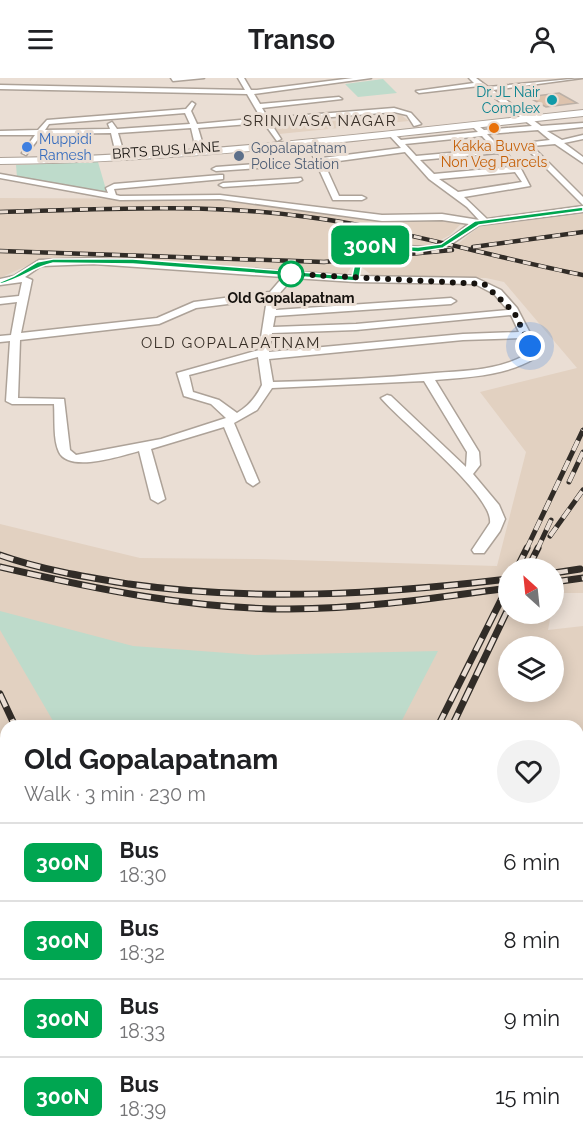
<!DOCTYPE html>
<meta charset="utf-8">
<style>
body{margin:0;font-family:Raleway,sans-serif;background:#f2f2f2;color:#202124;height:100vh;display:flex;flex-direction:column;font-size:22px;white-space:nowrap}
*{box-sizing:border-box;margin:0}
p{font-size:20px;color:#757577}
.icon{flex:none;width:33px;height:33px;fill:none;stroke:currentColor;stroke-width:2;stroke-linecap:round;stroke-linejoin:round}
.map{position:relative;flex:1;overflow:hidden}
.sheet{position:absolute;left:0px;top:642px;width:584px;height:426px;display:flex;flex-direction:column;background:#fff;border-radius:18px 18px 0 0;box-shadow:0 3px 15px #0003}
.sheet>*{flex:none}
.badge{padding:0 12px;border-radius:9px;font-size:21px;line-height:39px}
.needle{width:39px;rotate:333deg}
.buttons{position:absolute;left:498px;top:480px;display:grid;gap:12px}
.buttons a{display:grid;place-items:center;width:66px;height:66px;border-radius:50%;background:#fff;box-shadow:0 3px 15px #0003;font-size:30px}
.you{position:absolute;width:30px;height:30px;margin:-15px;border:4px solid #fff;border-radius:50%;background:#1a73e8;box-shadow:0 0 0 9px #1a73e833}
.map>.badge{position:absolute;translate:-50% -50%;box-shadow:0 0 0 3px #fff}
.round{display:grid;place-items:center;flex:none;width:63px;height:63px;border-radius:32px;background:#f2f2f2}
.head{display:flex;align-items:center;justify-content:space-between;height:102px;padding:0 24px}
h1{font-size:28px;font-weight:700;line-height:45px}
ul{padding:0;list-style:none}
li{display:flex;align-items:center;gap:18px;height:78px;padding:0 24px;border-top:2px solid #e0e0e0}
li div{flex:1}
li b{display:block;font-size:22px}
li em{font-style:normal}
li .badge{min-width:66px;font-weight:700;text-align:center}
header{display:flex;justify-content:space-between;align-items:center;height:78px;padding:0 24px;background:#fff;font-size:27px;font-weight:700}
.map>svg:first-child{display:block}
</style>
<header><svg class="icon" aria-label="menu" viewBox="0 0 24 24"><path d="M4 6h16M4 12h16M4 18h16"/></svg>Transo<svg class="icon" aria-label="person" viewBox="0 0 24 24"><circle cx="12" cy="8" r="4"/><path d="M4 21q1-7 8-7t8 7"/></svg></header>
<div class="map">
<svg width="583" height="1068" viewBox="0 0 583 1068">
<rect width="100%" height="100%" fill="#eaded4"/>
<path fill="#e2d1c1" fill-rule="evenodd" d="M 401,37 L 409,43 L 279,56 L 273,48 Z
M 0,120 L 219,121 L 384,144 L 466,141 L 450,157 L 431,167 L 408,169 L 349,161 L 343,165 L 350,176 L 360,176 L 360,171 L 408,173 L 436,171 L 459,165 L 480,148 L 583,136 L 583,515 L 557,515 L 554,528 L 554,490 L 508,490 L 508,536 L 551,536 L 548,552 L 583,548 L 583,773 L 578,774 L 578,648 L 6,648 L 6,1062 L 409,1062 L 410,1068 L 0,1068 L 0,446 L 140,480 L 259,481 L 497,488 L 526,374 L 480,314 L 577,290 L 504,204 L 486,200 L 373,198 L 361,189 L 352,188 L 346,197 L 44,180 L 0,200 ZM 508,568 L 554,568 L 554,614 L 508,614 Z"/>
<path fill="#bedbcb" d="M 383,1 L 397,15 L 358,19 L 345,6 Z
M 98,84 L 107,115 L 17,99 L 16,87 Z
M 0,533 L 133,568 L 255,577 L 438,573 L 399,648 L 56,648 L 0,552 Z
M 84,1062 L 187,1062 L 184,1068 L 83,1068 Z"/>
<path fill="#ddc3ad" stroke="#bbb0a6" stroke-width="1.5" d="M 559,15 L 577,25 L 546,29 L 528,19 Z"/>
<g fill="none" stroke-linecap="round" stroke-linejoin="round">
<path stroke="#cac0b6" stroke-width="10" stroke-dasharray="10 4.5" stroke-linecap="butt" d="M 355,175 L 358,189"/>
<defs>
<path id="minor" d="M 171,0 L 204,0 L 173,3 Z
M 238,0 L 244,0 L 251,12 L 257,12 L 353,0 L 371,0 L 254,16 L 260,26 L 339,19 L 342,21 L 262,30 L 268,40 L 394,30 L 411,35 L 421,46 L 414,48 L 407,37 L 394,34 L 270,44 L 281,61 L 277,63 L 264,45 L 198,50 L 203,67 L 199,69 L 195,67 L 191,50 L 118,55 L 123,72 L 119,74 L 115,72 L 111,55 L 42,56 L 26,77 L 22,75 L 35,57 L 0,57 L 0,53 L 38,52 L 47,42 L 186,31 L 192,24 L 195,26 L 191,33 L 197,46 L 261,40 L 247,16 L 0,11 L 0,7 L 245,12 ZM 185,35 L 190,46 L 117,51 L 112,44 L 108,46 L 110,51 L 45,52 L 49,46 Z
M 469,0 L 476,0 L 488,9 L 582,0 L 493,12 L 541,48 L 583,45 L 583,49 L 547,53 L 562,62 L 583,57 L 583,61 L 564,65 L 583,79 L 583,85 L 555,66 L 532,68 L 583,119 L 583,127 L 525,69 L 503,72 L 520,89 L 530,108 L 464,119 L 487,141 L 583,128 L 583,134 L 479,147 L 446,170 L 418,175 L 363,169 L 357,171 L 360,175 L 355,178 L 347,170 C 370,152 413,178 441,165 C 451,161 460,152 469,146 L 442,142 L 382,143 L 220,121 L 120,122 L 0,100 L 0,96 L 108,115 L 106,110 L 114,106 L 220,97 L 223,97 L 223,101 L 114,111 L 116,117 L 120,118 L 220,117 L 382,137 L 442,136 L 479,142 L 467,129 L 429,101 L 405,74 L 324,85 L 339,118 L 362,118 L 366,120 L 362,122 L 333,122 L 307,65 L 314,63 L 322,80 L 401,70 L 389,57 L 393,55 L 401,62 L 478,54 L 472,48 L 476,46 L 484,52 L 532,48 L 479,8 L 419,15 L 416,13 L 474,5 ZM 538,52 L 550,62 L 499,68 L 487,56 ZM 482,58 L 494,71 L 416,78 L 405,66 ZM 498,75 L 511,89 L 434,96 L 420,82 ZM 515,94 L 522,104 L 458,114 L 439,101 Z
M 270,85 L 273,89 L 216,93 L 212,91 L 216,89 Z
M 301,100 L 302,102 L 298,104 L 223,109 L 219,107 L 223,105 Z
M 94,180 L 356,198 L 476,200 L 501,212 L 517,230 L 531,257 L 536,278 L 535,280 C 506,298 468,299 435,302 L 479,374 L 480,387 L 473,396 L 499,427 L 505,441 L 500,453 L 484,475 L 474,475 L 472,472 L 490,445 C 494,417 401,344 381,320 L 387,317 L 391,318 L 466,389 L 467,374 L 424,303 L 272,310 L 257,332 L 234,345 L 259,404 L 253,408 L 247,404 L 224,349 L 151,371 L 165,421 L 158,425 L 151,421 L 139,373 C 121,378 69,395 59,374 C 53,362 55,340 54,326 L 12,326 L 6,323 L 10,263 L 0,264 L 0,258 L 11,257 L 17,224 L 0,226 L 0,220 L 19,218 L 22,204 L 0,207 L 0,201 L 14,198 L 39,182 ZM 94,186 L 283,199 L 270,214 L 194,224 L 157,240 L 21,255 L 32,202 L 25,199 L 41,188 ZM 293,200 L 356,204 L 475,206 L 494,216 L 508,232 L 356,246 L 273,249 L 275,238 L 451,226 L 456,223 L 451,220 L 276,232 L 278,217 ZM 267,221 L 259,272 L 177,295 L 184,318 L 211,326 L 226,340 L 161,361 L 76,377 L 70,372 L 64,321 L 18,320 L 20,262 L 159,246 L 196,230 ZM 511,237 L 519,254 L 463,256 L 269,274 L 272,255 L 356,252 ZM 522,260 L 525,277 C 500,292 465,293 435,295 C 381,300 327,303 273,304 L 269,281 L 463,262 ZM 258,279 L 262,307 C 256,319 249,328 237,335 L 219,322 L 193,314 L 189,297 Z"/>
<path id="major" d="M 583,32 L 583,38 C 389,59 195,84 0,86 L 0,80 C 195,78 389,53 583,32 Z"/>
</defs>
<use href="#minor" stroke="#ada298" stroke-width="3"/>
<use href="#major" stroke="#ada298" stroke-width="2"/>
<use href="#minor" fill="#fff" fill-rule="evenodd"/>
<use href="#major" fill="#fff" fill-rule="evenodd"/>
<defs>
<path id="rail-far3" d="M 0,134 C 103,131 206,125 308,139 C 401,151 491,179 583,197
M 473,169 L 583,154
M 0,173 L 324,184 L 452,172"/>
<path id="rail-far2" d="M 569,404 L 583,374
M 550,458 L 583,412
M 526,472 L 583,352
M 537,472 L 551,442"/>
<path id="rail-far1" d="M 0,477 C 42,492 86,499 129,506 C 256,524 381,516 508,501
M 0,489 C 95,511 192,531 289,531 C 363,531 435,520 508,510
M 517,490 L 527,470
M 528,490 L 538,470
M 554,495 L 580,491
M 554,504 L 583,500
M 0,616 L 15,648
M 438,648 L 508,508
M 452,648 L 508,531"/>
<path id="rail" d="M 53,1062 L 53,1068
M 228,1068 L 231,1062
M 249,1068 L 252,1062"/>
</defs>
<use href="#rail-far3" stroke="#312c27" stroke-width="4.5"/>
<use href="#rail-far2" stroke="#312c27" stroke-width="5"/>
<use href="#rail-far1" stroke="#312c27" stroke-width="7"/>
<use href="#rail" stroke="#312c27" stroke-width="8"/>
<use href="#rail-far3" stroke="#eaded4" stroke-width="3" stroke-dasharray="8" stroke-linecap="butt"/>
<use href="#rail-far2" stroke="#eaded4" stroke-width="4" stroke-dasharray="11" stroke-linecap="butt"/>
<use href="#rail-far1" stroke="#eaded4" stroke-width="4.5" stroke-dasharray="14" stroke-linecap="butt"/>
<use href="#rail" stroke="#eaded4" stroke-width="6" stroke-dasharray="19" stroke-linecap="butt"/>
</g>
<path fill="#00a651" stroke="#fff" stroke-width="1.5" d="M 583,129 L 583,133 L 479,147 L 443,170 L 418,174 L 357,170 L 361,189 L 359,201 L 356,203 L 133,186 L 53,185 C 34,189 21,201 0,206 L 0,204 L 14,198 L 37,184 L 53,181 L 133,181 L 352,198 L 354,189 L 348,170 L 353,166 L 418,169 L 441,166 L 475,143 Z"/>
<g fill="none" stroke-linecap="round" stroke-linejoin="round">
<path stroke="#17130f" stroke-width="6" stroke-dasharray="0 10.8" d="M 291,196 L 484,206 L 514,234 L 530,268"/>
</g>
<circle fill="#0f9aa8" stroke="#eaded4" stroke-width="2" cx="552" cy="22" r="6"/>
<circle fill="#e8710a" stroke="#eaded4" stroke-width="2" cx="494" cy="50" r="6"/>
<circle fill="#3f7fe0" stroke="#eaded4" stroke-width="2" cx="27" cy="69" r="6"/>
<circle fill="#5c6f8a" stroke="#eaded4" stroke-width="2" cx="239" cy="78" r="6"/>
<circle fill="#fff" stroke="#00a651" stroke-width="3" cx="291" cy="196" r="12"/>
<g text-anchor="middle" stroke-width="6" stroke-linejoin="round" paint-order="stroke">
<g font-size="14" fill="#0d838f" stroke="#eaded4" text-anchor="end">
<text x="540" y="19">Dr. JL Nair<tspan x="540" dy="16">Complex</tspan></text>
</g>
<g font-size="14" fill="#366cbe" stroke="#eaded4" text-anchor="start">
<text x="39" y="66">Muppidi<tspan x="39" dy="16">Ramesh</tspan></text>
</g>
<g font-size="14" fill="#c56008" stroke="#eaded4">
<text x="494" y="73">Kakka Buvva<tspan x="494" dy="16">Non Veg Parcels</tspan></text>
</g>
<g font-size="14" fill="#4e5e75" stroke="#eaded4" text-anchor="start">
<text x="251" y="75">Gopalapatnam<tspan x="251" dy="16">Police Station</tspan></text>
</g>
<g font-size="14" fill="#17130f" stroke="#eaded4">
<text transform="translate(166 72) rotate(-4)" y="5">BRTS BUS LANE</text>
</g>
<g font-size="14" font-weight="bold" fill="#17130f" stroke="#eaded4">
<text x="291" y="225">Old Gopalapatnam</text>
</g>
<g font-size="15" letter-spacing="1.5" fill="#393028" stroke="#eaded4">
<text x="320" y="48">SRINIVASA NAGAR</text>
<text x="231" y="270">OLD GOPALAPATNAM</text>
</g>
</g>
</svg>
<div class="buttons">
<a><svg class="needle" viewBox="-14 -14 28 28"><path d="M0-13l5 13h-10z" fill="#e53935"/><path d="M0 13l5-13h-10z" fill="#757577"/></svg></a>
<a><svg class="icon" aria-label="layers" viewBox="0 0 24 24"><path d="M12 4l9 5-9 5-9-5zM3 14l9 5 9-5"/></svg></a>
</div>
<div class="you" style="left:530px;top:268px"></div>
<b class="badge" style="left:370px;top:167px;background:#00a651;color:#fff">300N</b>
<section class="sheet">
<div class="head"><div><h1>Old Gopalapatnam</h1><p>Walk · 3 min · 230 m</p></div><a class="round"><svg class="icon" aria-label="heart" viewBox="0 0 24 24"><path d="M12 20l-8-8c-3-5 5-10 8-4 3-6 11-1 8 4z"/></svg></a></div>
<ul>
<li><span class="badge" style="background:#00a651;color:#fff">300N</span><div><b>Bus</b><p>18:30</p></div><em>6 min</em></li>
<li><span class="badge" style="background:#00a651;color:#fff">300N</span><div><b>Bus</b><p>18:32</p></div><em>8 min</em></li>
<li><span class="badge" style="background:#00a651;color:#fff">300N</span><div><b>Bus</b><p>18:33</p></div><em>9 min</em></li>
<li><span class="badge" style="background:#00a651;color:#fff">300N</span><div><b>Bus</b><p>18:39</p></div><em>15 min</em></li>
</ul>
</section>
</div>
